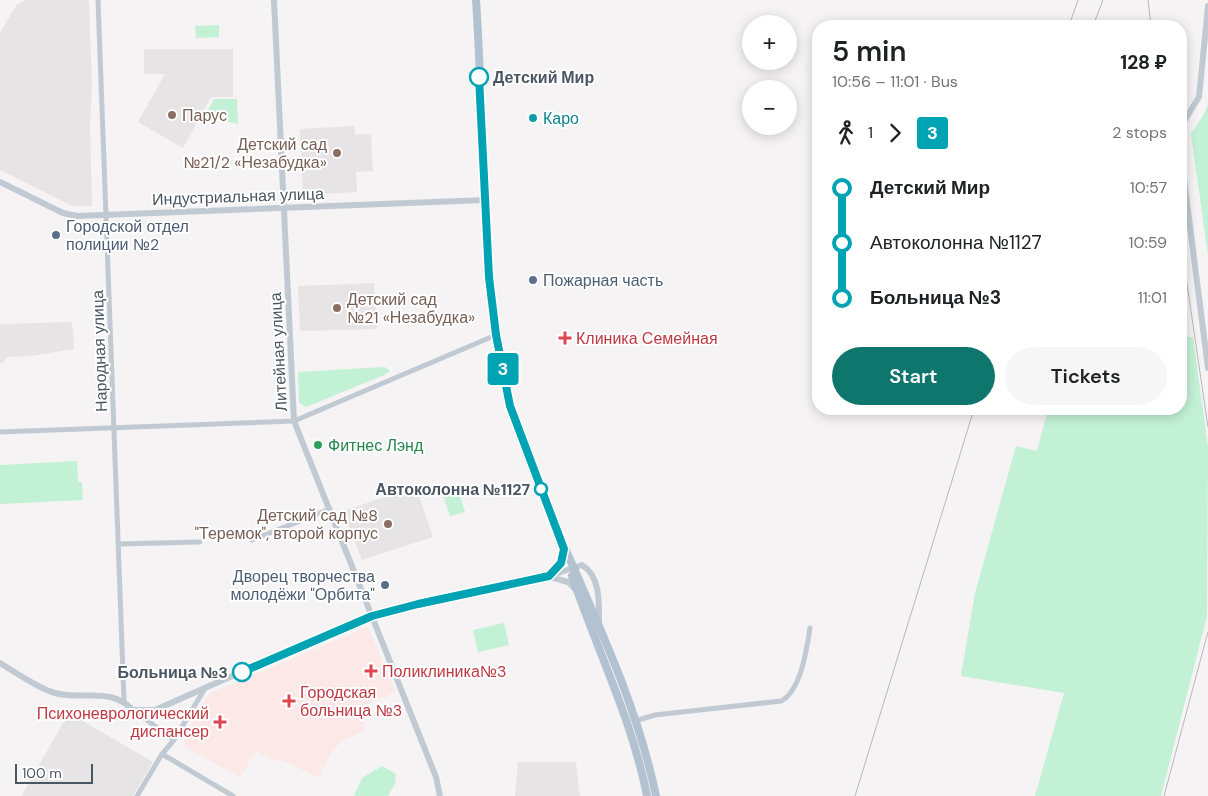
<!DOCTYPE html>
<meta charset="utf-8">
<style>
body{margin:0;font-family:"DM Sans",sans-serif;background:#f6f6f6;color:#202124;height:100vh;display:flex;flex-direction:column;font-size:19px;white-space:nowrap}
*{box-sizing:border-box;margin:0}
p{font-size:16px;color:#757577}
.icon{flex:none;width:28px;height:28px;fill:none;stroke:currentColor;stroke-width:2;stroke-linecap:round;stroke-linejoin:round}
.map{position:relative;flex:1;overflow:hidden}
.details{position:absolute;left:812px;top:20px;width:375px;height:395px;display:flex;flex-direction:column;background:#fff;border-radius:20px;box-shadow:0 2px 12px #0003}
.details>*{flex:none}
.badge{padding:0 10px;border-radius:4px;font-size:18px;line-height:32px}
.fabs{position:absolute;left:742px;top:15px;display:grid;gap:10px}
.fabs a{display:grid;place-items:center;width:55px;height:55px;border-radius:50%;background:#fff;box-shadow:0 2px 12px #0003;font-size:25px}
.scale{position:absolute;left:15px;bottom:12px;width:78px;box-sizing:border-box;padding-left:5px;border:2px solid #4a5661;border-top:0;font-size:14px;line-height:18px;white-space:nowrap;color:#4a5661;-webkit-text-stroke:4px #fff;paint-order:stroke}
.map>.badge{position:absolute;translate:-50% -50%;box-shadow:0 0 0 2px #fff}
.legs{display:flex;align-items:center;gap:8px;height:55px;padding:0 20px;font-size:16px}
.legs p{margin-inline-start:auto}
.headline{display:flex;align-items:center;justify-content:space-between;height:85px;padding:0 20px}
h1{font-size:28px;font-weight:600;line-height:38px}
.button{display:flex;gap:10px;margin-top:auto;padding:10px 20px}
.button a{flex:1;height:58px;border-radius:30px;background:#0f766e;color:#fff;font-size:20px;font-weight:600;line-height:58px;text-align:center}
.button a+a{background:#f6f6f6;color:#202124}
ul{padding:0 20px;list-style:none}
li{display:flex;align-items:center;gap:18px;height:55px;font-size:19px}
li i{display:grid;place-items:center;width:8px;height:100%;margin:0 6px;background:currentColor}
li i::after{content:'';width:12px;height:12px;margin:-6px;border:4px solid;border-radius:50%;background:#fff}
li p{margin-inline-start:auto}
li:first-child i{background:linear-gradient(#0000 50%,currentColor 0)}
li:last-child i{background:linear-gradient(currentColor 50%,#0000 0)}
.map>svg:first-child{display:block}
</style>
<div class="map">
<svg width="1208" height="796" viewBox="0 0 1208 796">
<rect width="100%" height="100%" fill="#f5f3f3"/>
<path fill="#e6e4e5" d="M 26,0 L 89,0 L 92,86 L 90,124 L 92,206 L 72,206 L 0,170 L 0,33 L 17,4 Z
M 144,49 L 233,49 L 233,97 L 211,97 L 183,148 L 138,122 L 165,74 L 144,74 Z
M 354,126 L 355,135 L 371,134 L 373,171 L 356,172 L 357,192 L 303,195 L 300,129 Z
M 374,283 L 377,329 L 300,331 L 298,286 Z
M 72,322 L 74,349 L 31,356 L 7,357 L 3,363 L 0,363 L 0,370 L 0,324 Z
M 416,487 L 433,537 L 362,560 L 343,511 Z
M 69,713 L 153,762 L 133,796 L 21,796 Z
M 518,762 L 576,762 L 580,796 L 515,796 Z"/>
<path fill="#fce8e6" d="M 368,627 L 395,692 L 360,707 L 364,729 L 361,732 L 341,742 L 331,753 L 321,771 L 319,778 L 282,760 L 276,761 L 256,751 L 240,777 L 186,747 L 184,737 L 208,695 L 213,692 Z"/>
<path fill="#c3f1d5" d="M 219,25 L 219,37 L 196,38 L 195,26 Z
M 214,99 L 237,99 L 238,124 L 205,116 Z
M 1208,104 L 1208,256 L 1191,134 L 1204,114 Z
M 1181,337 L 1193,337 L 1208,447 L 1207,616 L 1161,796 L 1035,796 L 1064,693 L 961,676 L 975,593 L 1016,446 L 1037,451 L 1048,409 L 1181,409 Z
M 385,367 L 390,371 L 384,375 L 306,407 L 299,403 L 298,372 Z
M 77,461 L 78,482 L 82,482 L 83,500 L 0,504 L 0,465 Z
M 457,487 L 465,512 L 450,516 L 442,492 Z
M 504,623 L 509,645 L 478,652 L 473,630 Z
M 382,766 L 396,774 L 395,784 L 388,796 L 354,796 L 362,778 Z"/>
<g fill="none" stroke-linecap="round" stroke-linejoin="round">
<path stroke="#c1cad2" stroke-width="5" d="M 98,0 L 124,701
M 0,432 L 294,421 L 496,335
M 252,540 L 330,509
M 118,544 L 200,542
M 204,690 L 174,740 L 162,754 L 233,796
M 133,710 L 174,740
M 635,721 L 655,715 L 781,701 C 801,691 807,648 810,628
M 137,796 L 162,754"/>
<path stroke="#c1cad2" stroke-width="6" d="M 274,0 L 294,421 L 436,777 L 440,796
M 1181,126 L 1199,97 L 1208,6
M 1181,155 L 1208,368
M 0,182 L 63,213 L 77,216 L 485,200
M 552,574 L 561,563 L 565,549
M 550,577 L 568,582 L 576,590
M 0,663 C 15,672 39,689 55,693 C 84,701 109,686 133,710 L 155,710 L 361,619 L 418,604 L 549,576 L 582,565 C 601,576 599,605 599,623"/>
<path stroke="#b3c2d1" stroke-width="8" d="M 476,0 C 481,74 482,149 486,224 C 489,272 493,320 502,368 C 505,381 507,395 511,408 C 551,540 628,660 656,796
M 572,576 C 597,650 632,719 647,796"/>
<path stroke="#b5b8bd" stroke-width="1" d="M 1148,0 L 1151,26
M 1069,26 L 1078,0
M 1093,26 L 1103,0
M 1181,243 L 1208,427
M 855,796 L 974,409
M 1164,796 L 1208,632"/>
</g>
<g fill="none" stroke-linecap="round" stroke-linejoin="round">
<defs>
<path id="line-1" d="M 242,672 L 372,616 L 418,604 L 549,576 L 561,563 L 564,549 L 510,406 L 496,335 L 489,277 L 479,77"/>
</defs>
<use href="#line-1" stroke="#fff" stroke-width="11"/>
<use href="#line-1" stroke="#00a3b4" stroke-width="8"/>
</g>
<g fill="#fff" stroke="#00a3b4" stroke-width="2.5">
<circle cx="479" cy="77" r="9"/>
<circle cx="541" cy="489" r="6"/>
<circle cx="242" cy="672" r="9"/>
</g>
<g fill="#8d6e63" stroke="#fff" stroke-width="2">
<circle cx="172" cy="115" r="5"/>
<circle cx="337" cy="153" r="5"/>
<circle cx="337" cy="308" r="5"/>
<circle cx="388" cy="524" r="5"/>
</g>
<circle fill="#0f9aa8" stroke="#fff" stroke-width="2" cx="533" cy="118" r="5"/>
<g fill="#5c6f8a" stroke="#fff" stroke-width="2">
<circle cx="56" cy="235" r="5"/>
<circle cx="533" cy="280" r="5"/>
<circle cx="385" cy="585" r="5"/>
</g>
<g fill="#e0444e" stroke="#fff" stroke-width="2">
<path d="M562.5 330.5h5v5h5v5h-5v5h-5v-5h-5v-5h5z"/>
<path d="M368.5 663.5h5v5h5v5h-5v5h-5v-5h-5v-5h5z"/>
<path d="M286.5 693.5h5v5h5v5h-5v5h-5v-5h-5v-5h5z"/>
<path d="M217.5 714.5h5v5h5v5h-5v5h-5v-5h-5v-5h5z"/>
</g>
<circle fill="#2e9e5b" stroke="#fff" stroke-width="2" cx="318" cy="445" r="5"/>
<g text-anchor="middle" stroke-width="4" stroke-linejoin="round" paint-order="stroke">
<g font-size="16" font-weight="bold" fill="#4a5661" stroke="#fff" text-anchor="end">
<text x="493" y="83" text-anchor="start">Детский Мир</text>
<text x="530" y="495">Автоколонна №1127</text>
<text x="228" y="678">Больница №3</text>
</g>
<g font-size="16" fill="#785e54" stroke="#fff" text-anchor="start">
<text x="182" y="121">Парус</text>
<text x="327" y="150" text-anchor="end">Детский сад<tspan x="327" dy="18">№21/2 «Незабудка»</tspan></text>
<text x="347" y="305">Детский сад<tspan x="347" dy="18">№21 «Незабудка»</tspan></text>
<text x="378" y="521" text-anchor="end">Детский сад №8<tspan x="378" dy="18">"Теремок", второй корпус</tspan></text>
</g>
<g font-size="16" fill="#0d838f" stroke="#fff" text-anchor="start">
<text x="543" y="124">Каро</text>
</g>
<g font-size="16" fill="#4a5661" stroke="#fff">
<text transform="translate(238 196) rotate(-2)" y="6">Индустриальная улица</text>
<text transform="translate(99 351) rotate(-92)" y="6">Народная улица</text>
<text transform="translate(278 352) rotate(-93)" y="6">Литейная улица</text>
</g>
<g font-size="16" fill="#4e5e75" stroke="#fff" text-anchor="start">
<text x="66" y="232">Городской отдел<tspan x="66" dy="18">полиции №2</tspan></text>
<text x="543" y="286">Пожарная часть</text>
<text x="375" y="582" text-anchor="end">Дворец творчества<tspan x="375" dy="18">молодёжи "Орбита"</tspan></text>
</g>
<g font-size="16" fill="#be3a42" stroke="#fff" text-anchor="start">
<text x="576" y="344">Клиника Семейная</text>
<text x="382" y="677">Поликлиника№3</text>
<text x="300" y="698">Городская<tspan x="300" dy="18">больница №3</tspan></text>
<text x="209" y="719" text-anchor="end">Психоневрологический<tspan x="209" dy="18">диспансер</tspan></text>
</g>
<g font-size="16" fill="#27864d" stroke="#fff" text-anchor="start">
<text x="328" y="451">Фитнес Лэнд</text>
</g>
</g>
</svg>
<div class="fabs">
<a>+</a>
<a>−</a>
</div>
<div class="scale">100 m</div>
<b class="badge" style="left:503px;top:369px;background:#00a3b4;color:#fff">3</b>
<section class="details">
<div class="headline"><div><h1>5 min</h1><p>10:56 – 11:01 · Bus</p></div><b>128 ₽</b></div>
<div class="legs"><svg class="icon" aria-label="walk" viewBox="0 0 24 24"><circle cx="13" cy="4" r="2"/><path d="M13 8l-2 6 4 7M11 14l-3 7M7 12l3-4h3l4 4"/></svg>1<svg class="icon" aria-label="forward" viewBox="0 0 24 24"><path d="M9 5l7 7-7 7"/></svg><b class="badge" style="background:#00a3b4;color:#fff">3</b><p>2 stops</p></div>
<ul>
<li><i style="color:#00a3b4"></i><b>Детский Мир</b><p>10:57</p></li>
<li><i style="color:#00a3b4"></i><span>Автоколонна №1127</span><p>10:59</p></li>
<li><i style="color:#00a3b4"></i><b>Больница №3</b><p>11:01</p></li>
</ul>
<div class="button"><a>Start</a><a>Tickets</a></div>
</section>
</div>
